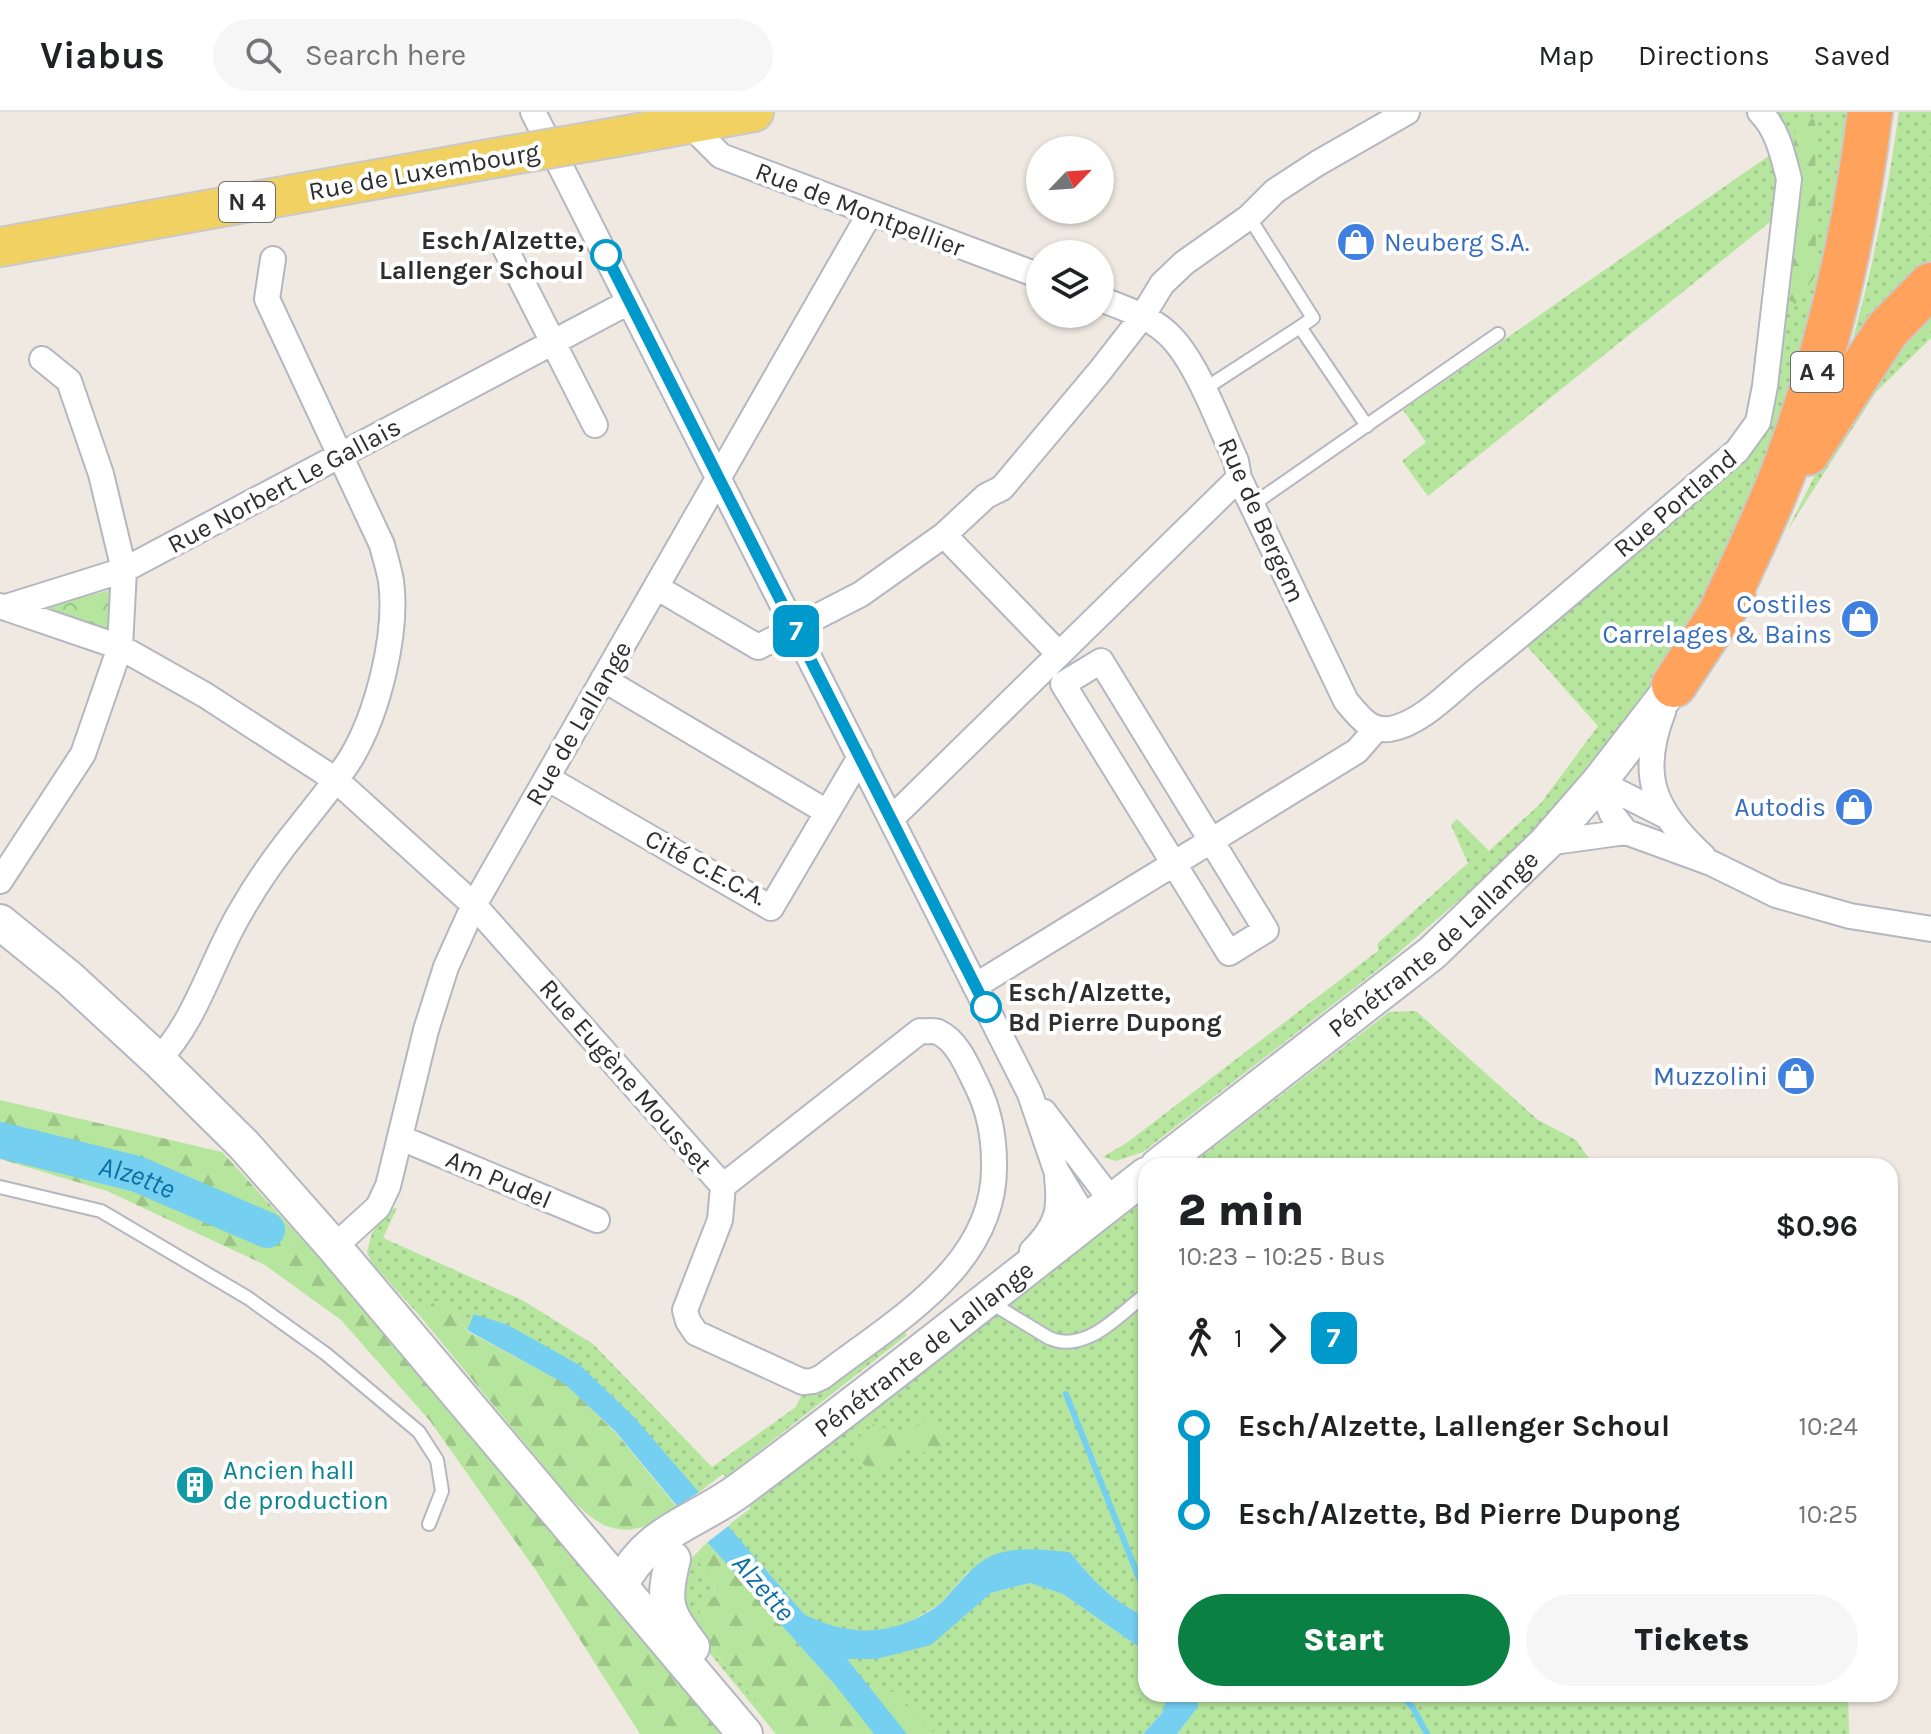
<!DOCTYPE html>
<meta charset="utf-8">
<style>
body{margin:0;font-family:Karla,sans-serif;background:#f6f6f6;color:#202124;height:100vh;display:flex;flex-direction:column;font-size:30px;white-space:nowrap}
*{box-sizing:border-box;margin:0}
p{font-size:26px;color:#757577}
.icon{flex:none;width:44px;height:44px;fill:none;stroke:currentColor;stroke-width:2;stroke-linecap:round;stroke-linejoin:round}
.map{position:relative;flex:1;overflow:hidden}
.side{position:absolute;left:1138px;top:1046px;width:760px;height:544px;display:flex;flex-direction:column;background:#fff;border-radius:24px;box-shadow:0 2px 6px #0004}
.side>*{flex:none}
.badge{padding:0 16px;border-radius:12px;font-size:28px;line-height:52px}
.needle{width:52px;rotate:65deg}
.tools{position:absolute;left:1026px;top:24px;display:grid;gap:16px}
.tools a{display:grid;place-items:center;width:88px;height:88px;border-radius:50%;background:#fff;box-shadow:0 2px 6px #0004;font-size:40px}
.map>.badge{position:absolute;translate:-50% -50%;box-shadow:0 0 0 4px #fff}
.legs{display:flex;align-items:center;gap:12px;height:88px;padding:0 40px;font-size:26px}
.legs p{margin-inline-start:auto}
.headline{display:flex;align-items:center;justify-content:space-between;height:136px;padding:0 40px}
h1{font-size:44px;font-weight:800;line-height:60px}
.button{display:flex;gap:16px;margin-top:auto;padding:16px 40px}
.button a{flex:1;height:92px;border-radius:48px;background:#0b8043;color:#fff;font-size:32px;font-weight:800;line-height:92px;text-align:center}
.button a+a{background:#f6f6f6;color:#202124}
ul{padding:0 40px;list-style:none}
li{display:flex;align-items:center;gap:28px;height:88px;font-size:30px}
li i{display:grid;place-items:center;width:12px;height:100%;margin:0 10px;background:currentColor}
li i::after{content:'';width:20px;height:20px;margin:-10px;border:6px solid;border-radius:50%;background:#fff}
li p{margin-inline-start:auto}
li:first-child i{background:linear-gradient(#0000 50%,currentColor 0)}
li:last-child i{background:linear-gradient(currentColor 50%,#0000 0)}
header{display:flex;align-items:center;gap:48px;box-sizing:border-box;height:112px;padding:0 40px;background:#fff;border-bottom:2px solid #e0e0e0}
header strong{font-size:38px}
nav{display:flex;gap:44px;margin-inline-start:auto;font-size:28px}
.search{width:560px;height:72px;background:#f6f6f6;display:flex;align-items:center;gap:20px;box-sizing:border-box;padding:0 28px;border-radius:44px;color:#757577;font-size:30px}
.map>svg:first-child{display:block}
</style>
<header>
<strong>Viabus</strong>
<div class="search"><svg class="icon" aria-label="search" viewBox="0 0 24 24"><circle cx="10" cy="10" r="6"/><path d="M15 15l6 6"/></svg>Search here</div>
<nav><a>Map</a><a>Directions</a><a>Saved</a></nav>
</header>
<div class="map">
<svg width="1931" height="1622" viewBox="0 0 1931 1622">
<defs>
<pattern id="grass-dots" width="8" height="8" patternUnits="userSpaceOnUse" patternTransform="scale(2)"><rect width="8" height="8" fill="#b6e59e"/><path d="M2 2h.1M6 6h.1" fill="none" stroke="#9dc588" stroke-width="1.8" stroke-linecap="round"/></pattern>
<pattern id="forest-firs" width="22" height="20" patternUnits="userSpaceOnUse" patternTransform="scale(2)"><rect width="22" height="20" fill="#b6e59e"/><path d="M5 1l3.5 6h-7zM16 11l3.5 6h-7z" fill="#9dc588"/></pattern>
<pattern id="park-crowns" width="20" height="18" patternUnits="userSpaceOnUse" patternTransform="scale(2)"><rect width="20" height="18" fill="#b6e59e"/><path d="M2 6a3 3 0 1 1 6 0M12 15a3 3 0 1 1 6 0" fill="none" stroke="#9dc588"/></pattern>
</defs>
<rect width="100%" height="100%" fill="#efe9e1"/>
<path fill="url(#grass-dots)" d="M 1760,0 L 1858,0 L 1832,163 L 1747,418 L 1648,582 L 1558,697 L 1489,762 L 1389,849 L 1143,1040 L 1116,1049 L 1103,1045 L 1128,1030 L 1379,838 L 1377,832 L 1468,751 L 1451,713 L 1457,707 L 1489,739 L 1541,691 L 1598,614 L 1519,525 L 1737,339 L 1782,182 L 1796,9 L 1794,34 L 1786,21 L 1785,98 L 1428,384 L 1402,349 L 1426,330 L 1403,298 L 1780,36 Z
M 1899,0 L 1931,0 L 1931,156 L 1851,233 C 1873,156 1888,79 1899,0 Z
M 1931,188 L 1931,226 L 1876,280 L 1787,419 L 1851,291 Z
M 1416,899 L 1538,1008 L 1576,1028 L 1594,1054 L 1189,1054 L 1389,900 Z
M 1146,1087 L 1146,1505 C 1114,1490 1092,1468 1070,1440 L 969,1459 L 939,1493 L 904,1513 L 862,1521 L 828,1515 L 804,1502 L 727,1414 L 750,1397 L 749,1393 Z
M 397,1096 L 383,1126 L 522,1188 L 593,1232 L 712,1355 L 796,1295 L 803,1280 L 814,1283 L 902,1216 L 907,1223 L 726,1365 L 723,1362 L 698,1381 L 634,1305 L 581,1254 L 475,1202 L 467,1218 L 448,1192 L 435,1189 L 419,1203 L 372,1151 L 367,1140 L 372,1121 L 388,1098 Z
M 694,1444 L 714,1468 L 715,1485 L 703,1526 L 784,1622 L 776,1622 L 690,1517 L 680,1491 L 682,1458 Z
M 1030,1471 L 1063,1482 L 1146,1540 L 1146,1582 L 1168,1583 L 1162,1601 L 1143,1622 L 907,1622 L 846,1547 L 876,1547 L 961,1506 L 991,1481 Z
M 1199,1582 L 1848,1582 L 1849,1622 L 1177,1622 L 1198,1595 Z"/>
<path fill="url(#forest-firs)" d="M 1806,2 L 1815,9 L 1816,163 L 1795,192 L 1782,182 L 1796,9 Z
M 0,988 L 222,1040 L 321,1148 L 723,1622 L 640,1622 L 537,1460 L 430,1309 L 341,1208 L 265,1153 L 107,1079 L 0,1047 Z
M 435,1189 L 448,1192 L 467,1219 L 566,1272 L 615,1320 L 677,1395 C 667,1400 656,1410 645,1414 C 610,1427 587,1404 565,1380 L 419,1203 Z
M 926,1305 L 948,1321 L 942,1336 L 927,1342 L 904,1332 L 877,1362 L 855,1346 L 859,1325 L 874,1312 L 905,1324 Z
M 707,1430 L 836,1574 L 895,1580 L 935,1622 L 784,1622 L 703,1526 L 698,1488 L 715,1485 L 714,1469 L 694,1444 Z"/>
<path fill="url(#park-crowns)" d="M 114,477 L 109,519 L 41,496 Z"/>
<path fill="#75cff0" d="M 474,1202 L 508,1213 L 581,1254 L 634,1305 L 804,1502 C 842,1522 881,1525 921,1504 C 928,1500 936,1496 941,1491 C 958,1474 973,1450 996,1442 C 1019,1434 1047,1438 1070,1440 C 1092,1468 1114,1490 1146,1505 L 1146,1540 L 1063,1482 L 1030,1471 L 991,1481 L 931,1533 L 876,1547 L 847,1547 L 907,1622 L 874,1622 L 836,1574 L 707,1430 L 615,1319 L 565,1272 L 467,1218 Z
M 1168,1582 L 1199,1582 L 1198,1595 L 1177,1622 L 1143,1622 L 1162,1601 Z"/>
<path fill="#efe9e1" d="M 701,1379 L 731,1412 L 704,1433 L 673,1397 Z"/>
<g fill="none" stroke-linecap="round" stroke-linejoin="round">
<path stroke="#75cff0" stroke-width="6" d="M 1066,1282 L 1146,1484
M 1401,1582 L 1413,1596 L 1427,1622"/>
<path stroke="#75cff0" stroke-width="36" id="s1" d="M 0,1028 L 137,1062 L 267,1118"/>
<defs>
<path id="lane" d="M 1249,105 L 1313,206 L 1300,215 L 1367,314
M 1203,278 L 1300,215
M 1252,393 L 1498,222
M 0,1075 L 101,1099 L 248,1186 L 326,1242 L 419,1320 L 437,1348 L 442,1379 L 429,1412
M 988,1189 L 1049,1226 C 1086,1242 1119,1203 1146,1182"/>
<path id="street" d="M 533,0 L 1030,982 L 1056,1058 L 1087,1109
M 690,13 L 721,44 L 1040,164
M 503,132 L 595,313
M 1100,187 C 1122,195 1150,205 1167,221 C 1196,247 1219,312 1236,349 L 1239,366 L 1346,589 C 1358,603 1369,620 1390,617 C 1420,612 1448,582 1471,563 C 1562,491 1648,413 1737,339 L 1758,310 L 1765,274 L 1789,67 C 1783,44 1778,18 1760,0
M 944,423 L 1059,542
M 656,475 L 758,535 L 861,482 L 944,423 L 986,384 L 1002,376 L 1100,259 L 1142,205 L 1162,172 L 1184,151 L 1249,105 L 1275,79 L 1318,51 L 1407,0
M 0,494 L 120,535 L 205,583 L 336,668 L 474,793 L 723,1074 L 720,1108 L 685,1198 L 688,1209 L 696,1221 L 803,1270 L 813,1269 L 822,1265 C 894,1209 997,1154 994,1051 C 994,1024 989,998 977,974 C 968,956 958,929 938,920 C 933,918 925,920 920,919 L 723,1074
M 6,495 L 124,458 L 629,190
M 1101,549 L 1266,818 L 1229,841 L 1063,572 Z
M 603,567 L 827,700
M 1663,600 C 1638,664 1654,699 1703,744
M 547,666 L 771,796 L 860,645
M 1599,670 L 1666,704
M 1599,670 L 1612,702 L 1626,720
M 891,707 L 1239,366
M 1546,731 L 1626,720 L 1711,751 L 1776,783 L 1850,804 L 1931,817
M 0,769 L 83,642 L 120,535 L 124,458 L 101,362 L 69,269 L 42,247
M 975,874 L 1357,639 L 1377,616
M 158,948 C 197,908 212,847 241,799 C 258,769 278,741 300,714 C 318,691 336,670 351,646 C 378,601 398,521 391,469 C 389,457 385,445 382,433 L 267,187 L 273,147
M 1044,1000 L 1112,1089
M 401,1026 L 597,1108
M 334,1135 L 378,1095 L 388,1074 L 426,918 L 446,855 L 474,793 L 870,101
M 1032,1139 C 1057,1114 1061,1099 1057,1065"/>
<g id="secondary">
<path d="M 0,810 L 69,866 L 158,948 L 244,1033 L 334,1135 L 745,1622"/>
<path id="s2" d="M 1158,1054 L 1432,841 L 1546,731 L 1599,670 L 1674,573"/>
<path d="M 673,1447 C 662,1491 665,1499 692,1535"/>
<path id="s3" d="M 620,1474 C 649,1417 694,1412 741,1377 C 878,1275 1011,1168 1146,1063"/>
</g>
<path id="primary" d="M 611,26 L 754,0
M 0,135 L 495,46"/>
<path id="highway" d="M 1807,341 L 1887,218 L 1931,173
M 1718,507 C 1741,455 1768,403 1787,350 C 1829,237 1855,120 1870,0
M 1674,573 L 1733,483"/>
</defs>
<use href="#lane" stroke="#b4b7c1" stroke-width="16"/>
<use href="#street" stroke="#b4b7c1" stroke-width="28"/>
<use href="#secondary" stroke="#b4b7c1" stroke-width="38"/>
<use href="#primary" stroke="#c9c9c9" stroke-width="42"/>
<use href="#highway" stroke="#c9c9c9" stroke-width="48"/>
<use href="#lane" stroke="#fff" stroke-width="12"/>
<use href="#street" stroke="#fff" stroke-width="24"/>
<use href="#secondary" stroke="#fff" stroke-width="34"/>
<use href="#primary" stroke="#f2d163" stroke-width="38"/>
<use href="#highway" stroke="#ffa35c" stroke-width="44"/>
<defs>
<path id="primary-bridge" d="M 495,46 L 611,26"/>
</defs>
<use href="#primary-bridge" stroke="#c9c9c9" stroke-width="42" stroke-linecap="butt"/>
<use href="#primary-bridge" stroke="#f2d163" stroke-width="38"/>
</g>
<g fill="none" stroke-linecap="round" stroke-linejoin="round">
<defs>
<path id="line-1" d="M 606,143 L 986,895"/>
</defs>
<use href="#line-1" stroke="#fff" stroke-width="18"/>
<use href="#line-1" stroke="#09c" stroke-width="12"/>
</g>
<defs>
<symbol id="shop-disc" viewBox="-11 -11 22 22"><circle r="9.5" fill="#3f7fe0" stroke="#fff"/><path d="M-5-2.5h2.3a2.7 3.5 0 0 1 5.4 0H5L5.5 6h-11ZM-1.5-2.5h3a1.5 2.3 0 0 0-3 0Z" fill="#fff"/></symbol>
<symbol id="building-disc" viewBox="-11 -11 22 22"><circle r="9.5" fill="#0f9aa8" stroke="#fff"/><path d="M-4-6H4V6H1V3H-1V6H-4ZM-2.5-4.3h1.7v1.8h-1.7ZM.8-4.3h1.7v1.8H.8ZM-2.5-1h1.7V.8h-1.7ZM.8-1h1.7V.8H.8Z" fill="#fff"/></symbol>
</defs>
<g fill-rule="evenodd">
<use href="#shop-disc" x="1334" y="108" width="44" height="44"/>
<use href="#shop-disc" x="1838" y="485" width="44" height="44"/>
<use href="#shop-disc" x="1832" y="673" width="44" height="44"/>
<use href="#shop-disc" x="1774" y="942" width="44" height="44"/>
<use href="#building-disc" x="173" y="1351" width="44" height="44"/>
</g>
<g fill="#fff" stroke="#09c" stroke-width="4">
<circle cx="606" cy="143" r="14"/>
<circle cx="986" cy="895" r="14"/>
</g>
<g text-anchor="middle" stroke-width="8" stroke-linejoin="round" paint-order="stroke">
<g fill="#fff" stroke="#6d6d6d" stroke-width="2">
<rect x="219" y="70" width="56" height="40" rx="6"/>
<rect x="1791" y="240" width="52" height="40" rx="6"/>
</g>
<g font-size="24" font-weight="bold" fill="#2e2e2e">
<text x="247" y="98">N 4</text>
<text x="1817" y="268">A 4</text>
</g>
<g font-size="26" fill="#2e2e2e" stroke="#fff">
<text transform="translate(424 59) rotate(-10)" y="9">Rue de Luxembourg</text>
<text transform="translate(860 97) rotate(21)" y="9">Rue de Montpellier</text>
<text transform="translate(284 373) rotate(-28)" y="9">Rue Norbert Le Gallais</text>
<text transform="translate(1675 391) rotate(-40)" y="9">Rue Portland</text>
<text transform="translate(1262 408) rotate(66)" y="9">Rue de Bergem</text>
<text transform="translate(578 611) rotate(-60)" y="9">Rue de Lallange</text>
<text transform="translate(706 755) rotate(28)" y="9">Cité C.E.C.A.</text>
<text dy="9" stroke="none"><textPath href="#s2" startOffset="354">Pénétrante de Lallange</textPath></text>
<text transform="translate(626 964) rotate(49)" y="9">Rue Eugène Mousset</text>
<text transform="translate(499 1067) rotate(23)" y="9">Am Pudel</text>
<text dy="9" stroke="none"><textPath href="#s3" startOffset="388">Pénétrante de Lallange</textPath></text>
</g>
<g font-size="26" font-weight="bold" fill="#2e2e2e" stroke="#fff" text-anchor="end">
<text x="584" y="137">Esch/Alzette,<tspan x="584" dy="30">Lallenger Schoul</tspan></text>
<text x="1008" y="889" text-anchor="start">Esch/Alzette,<tspan x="1008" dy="30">Bd Pierre Dupong</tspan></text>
</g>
<g font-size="26" fill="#366cbe" stroke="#fff" text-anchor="end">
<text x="1384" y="139" text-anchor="start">Neuberg S.A.</text>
<text x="1832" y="501">Costiles<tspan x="1832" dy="30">Carrelages &amp; Bains</tspan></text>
<text x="1826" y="704">Autodis</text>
<text x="1768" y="973">Muzzolini</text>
</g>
<g font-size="26" fill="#0d838f" stroke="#fff" text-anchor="start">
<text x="223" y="1367">Ancien hall<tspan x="223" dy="30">de production</tspan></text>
</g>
<g font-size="28" font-style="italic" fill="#0d6fa3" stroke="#fff">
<text dy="10" stroke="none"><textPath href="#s1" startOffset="142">Alzette</textPath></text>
<text transform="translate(764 1475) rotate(49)" y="10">Alzette</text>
</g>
</g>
</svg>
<div class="tools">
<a><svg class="needle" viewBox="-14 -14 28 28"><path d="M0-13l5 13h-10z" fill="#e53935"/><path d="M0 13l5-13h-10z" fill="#757577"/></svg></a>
<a><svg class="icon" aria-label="layers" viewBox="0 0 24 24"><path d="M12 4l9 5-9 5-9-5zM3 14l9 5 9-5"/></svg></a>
</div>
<b class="badge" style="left:796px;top:519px;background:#09c;color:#fff">7</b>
<section class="side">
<div class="headline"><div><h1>2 min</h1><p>10:23 – 10:25 · Bus</p></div><b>$0.96</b></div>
<div class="legs"><svg class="icon" aria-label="walk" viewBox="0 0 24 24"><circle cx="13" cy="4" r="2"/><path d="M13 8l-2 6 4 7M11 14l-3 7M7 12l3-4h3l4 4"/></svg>1<svg class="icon" aria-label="forward" viewBox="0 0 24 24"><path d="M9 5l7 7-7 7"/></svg><b class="badge" style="background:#09c;color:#fff">7</b></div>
<ul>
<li><i style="color:#09c"></i><b>Esch/Alzette, Lallenger Schoul</b><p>10:24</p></li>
<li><i style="color:#09c"></i><b>Esch/Alzette, Bd Pierre Dupong</b><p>10:25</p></li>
</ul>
<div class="button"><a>Start</a><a>Tickets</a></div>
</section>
</div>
